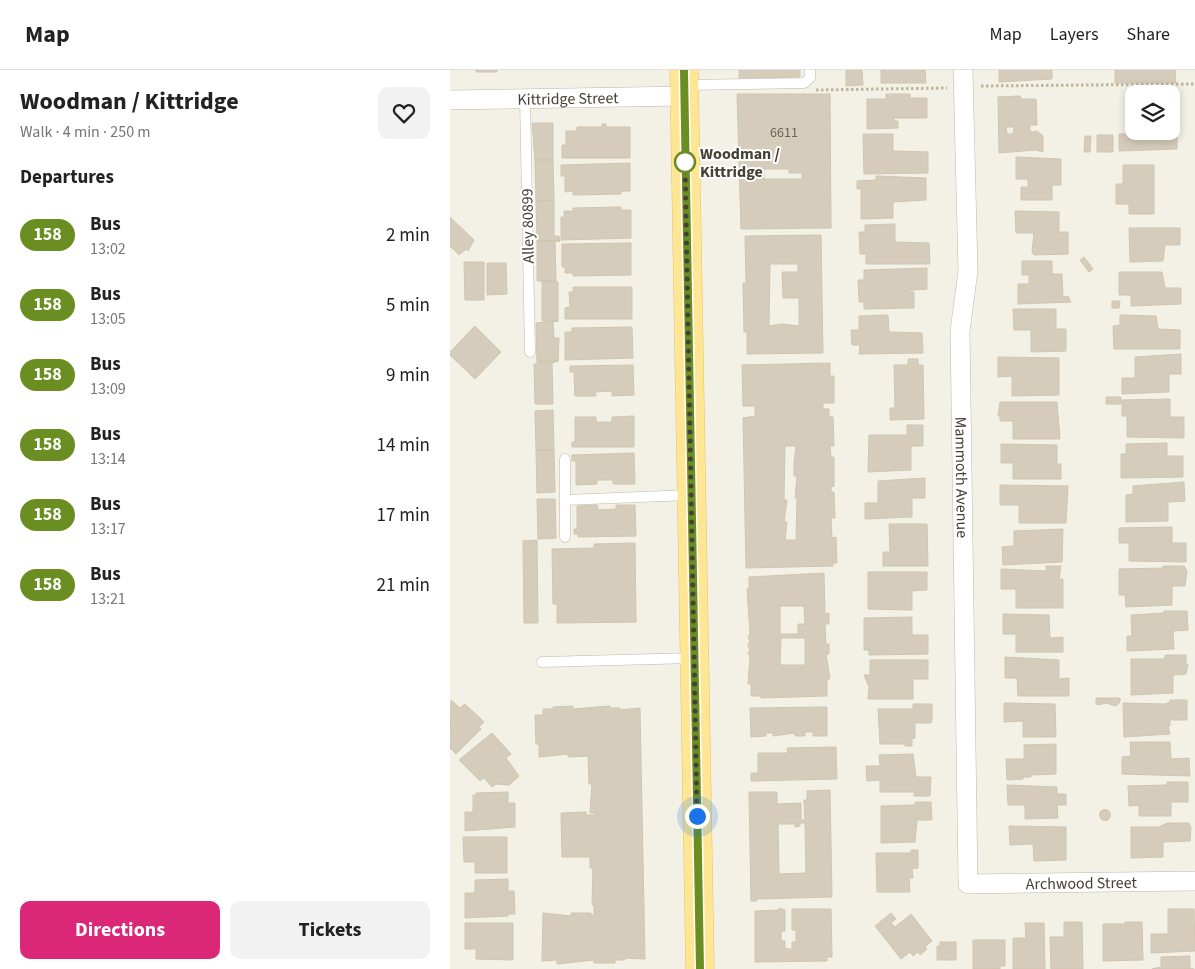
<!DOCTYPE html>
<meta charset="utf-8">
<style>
body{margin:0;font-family:"Source Sans 3",sans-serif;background:#f2f2f2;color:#222;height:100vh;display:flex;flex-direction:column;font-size:19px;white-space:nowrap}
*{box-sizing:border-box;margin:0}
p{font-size:16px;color:#767676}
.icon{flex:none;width:28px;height:28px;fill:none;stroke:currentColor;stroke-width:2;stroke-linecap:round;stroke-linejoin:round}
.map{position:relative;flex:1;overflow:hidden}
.details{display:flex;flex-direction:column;background:#fff;width:450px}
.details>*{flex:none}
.badge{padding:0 10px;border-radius:16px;font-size:18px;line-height:32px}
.tools{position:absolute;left:675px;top:15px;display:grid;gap:10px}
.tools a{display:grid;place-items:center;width:55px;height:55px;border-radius:10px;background:#fff;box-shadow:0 2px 8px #0003;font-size:25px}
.you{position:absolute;width:25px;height:25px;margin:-12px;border:4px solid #fff;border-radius:50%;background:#1a73e8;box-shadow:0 0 0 8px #1a73e833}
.map>.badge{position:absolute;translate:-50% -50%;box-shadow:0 0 0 2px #fff}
h2{padding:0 20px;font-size:19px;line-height:45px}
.round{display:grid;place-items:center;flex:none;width:52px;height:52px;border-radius:10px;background:#f2f2f2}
.summary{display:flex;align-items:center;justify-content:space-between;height:85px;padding:0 20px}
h1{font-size:24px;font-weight:700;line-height:38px}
.cta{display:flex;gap:10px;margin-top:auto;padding:10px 20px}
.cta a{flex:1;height:58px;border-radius:10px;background:#db2777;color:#fff;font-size:20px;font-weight:700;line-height:58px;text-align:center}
.cta a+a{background:#f2f2f2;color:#222}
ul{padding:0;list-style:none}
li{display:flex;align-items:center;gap:15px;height:70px;padding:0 20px}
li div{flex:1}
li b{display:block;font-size:19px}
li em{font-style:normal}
li .badge{min-width:55px;font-weight:700;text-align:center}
header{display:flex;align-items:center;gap:30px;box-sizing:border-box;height:70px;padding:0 25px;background:#fff;border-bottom:1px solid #e0e0e0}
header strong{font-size:24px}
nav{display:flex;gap:28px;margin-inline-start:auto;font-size:18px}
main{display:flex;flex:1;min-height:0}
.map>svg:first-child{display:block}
</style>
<header>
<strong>Map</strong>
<nav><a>Map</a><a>Layers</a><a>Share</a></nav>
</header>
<main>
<section class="details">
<div class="summary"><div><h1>Woodman / Kittridge</h1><p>Walk · 4 min · 250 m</p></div><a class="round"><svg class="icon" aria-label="heart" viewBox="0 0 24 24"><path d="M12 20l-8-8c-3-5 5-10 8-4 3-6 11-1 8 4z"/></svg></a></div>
<h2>Departures</h2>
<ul>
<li><span class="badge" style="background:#6b8e23;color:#fff">158</span><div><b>Bus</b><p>13:02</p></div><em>2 min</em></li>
<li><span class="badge" style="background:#6b8e23;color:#fff">158</span><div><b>Bus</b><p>13:05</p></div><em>5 min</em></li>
<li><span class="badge" style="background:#6b8e23;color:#fff">158</span><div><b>Bus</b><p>13:09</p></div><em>9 min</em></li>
<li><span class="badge" style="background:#6b8e23;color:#fff">158</span><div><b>Bus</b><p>13:14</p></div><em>14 min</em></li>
<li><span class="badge" style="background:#6b8e23;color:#fff">158</span><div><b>Bus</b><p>13:17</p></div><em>17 min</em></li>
<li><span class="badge" style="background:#6b8e23;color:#fff">158</span><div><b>Bus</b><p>13:21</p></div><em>21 min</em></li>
</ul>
<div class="cta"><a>Directions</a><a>Tickets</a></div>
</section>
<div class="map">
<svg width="745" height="899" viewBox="0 0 745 899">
<rect width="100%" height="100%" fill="#f3f0e6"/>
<path fill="#d5ccbc" stroke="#d0c5af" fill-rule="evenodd" d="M 26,0 L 47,0 L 47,2 L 26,2 Z
M 289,0 L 350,0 L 350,7 L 289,8 Z
M 396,0 L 412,0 L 413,15 L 396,16 Z
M 431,0 L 475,0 L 476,13 L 431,13 Z
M 549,0 L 602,0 L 602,9 L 549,12 Z
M 665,0 L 725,0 L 726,13 L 665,13 Z
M 287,24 L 380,24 L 381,158 L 291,159 ZM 314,99 L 339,99 L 339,103 L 352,103 L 352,109 L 314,109 Z
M 436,24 L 460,24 L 460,28 L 477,28 L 477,48 L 444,48 L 444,51 L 448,51 L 448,58 L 417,59 L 417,29 L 436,29 Z
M 570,26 L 571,29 L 586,29 L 587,55 L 580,55 L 580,62 L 587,61 L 593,66 L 593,82 L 586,80 L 549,83 L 548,27 ZM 556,57 L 564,57 L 563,64 L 557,64 Z
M 82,53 L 103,53 L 103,90 L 85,90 Z
M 152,54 L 156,54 L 156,57 L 180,57 L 180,88 L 112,88 L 112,75 L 116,75 L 116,61 L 127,61 L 127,57 L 152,57 Z
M 688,61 L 721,61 L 721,67 L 727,67 L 727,79 L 669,81 L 669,64 L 688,64 Z
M 413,64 L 443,64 L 443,81 L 478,82 L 478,103 L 414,104 Z
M 647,65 L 663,65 L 663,82 L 647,82 Z
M 635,66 L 641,66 L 640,82 L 634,82 Z
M 566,87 L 611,89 L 611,115 L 602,115 L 602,130 L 571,130 L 571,117 L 578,117 L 578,109 L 566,109 Z
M 85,90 L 103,90 L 104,130 L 86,131 Z
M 180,93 L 180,121 L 171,121 L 171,124 L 123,125 L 123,121 L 115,122 L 115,106 L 111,106 L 111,95 Z
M 673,95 L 704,95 L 704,144 L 679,144 L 679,134 L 666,134 L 666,114 L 673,114 Z
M 426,106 L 476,108 L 476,130 L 443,132 L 443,148 L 411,149 L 411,119 L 407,119 L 407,111 L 426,110 Z
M 104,130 L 104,166 L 109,166 L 110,171 L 87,171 L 86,131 Z
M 171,137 L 171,140 L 181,140 L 181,168 L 111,170 L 111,147 L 114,147 L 114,141 L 123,141 L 123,138 Z
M 565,141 L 609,142 L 609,162 L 618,162 L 618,184 L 584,185 L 582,182 L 584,163 L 566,163 Z
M 0,147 L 24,170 L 18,181 L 16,179 L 9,185 L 0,176 Z
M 445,154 L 445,172 L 479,173 L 480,194 L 416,194 L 416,184 L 410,184 L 409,162 L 415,162 L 415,155 Z
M 679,158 L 730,158 L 730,175 L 715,175 L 713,191 L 680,192 Z
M 371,165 L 373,283 L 297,284 L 297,262 L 294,262 L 293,213 L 296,213 L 295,166 ZM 320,194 L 348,194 L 348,202 L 332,202 L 333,228 L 349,228 L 349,256 L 332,254 L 319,256 Z
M 87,171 L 110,171 L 105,171 L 106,211 L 87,211 Z
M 181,173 L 181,205 L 123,206 L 123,203 L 115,203 L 115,197 L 112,197 L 112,174 Z
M 634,187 L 643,199 L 639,202 L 630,190 Z
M 572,191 L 602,191 L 602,204 L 612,204 L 613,227 L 618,226 L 621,232 L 568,234 L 568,214 L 579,214 L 579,205 L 572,205 Z
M 14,192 L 34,192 L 34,230 L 15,230 Z
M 37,193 L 56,193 L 57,224 L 37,225 Z
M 477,198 L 477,219 L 449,221 L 464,222 L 464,238 L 414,239 L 414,232 L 409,232 L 408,210 L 414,210 L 414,200 Z
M 669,202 L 712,202 L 715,218 L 731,218 L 731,234 L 681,236 L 681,225 L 669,225 Z
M 92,211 L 108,212 L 108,251 L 92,251 Z
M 123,217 L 182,217 L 182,249 L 115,249 L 115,238 L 120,237 L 119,222 L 123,222 Z
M 662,231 L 670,231 L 669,238 L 662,238 Z
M 563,239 L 606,239 L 606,259 L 616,259 L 616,281 L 581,282 L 581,260 L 564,260 Z
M 438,245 L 439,262 L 472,263 L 473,283 L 409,284 L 410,275 L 402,275 L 401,260 L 409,260 L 409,246 Z
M 670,245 L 706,246 L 708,259 L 730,260 L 730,279 L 664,279 L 663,256 L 670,255 Z
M 108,251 L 103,252 L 104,268 L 109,268 L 108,291 L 87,292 L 86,253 Z
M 25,256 L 51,282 L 25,309 L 0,285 L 0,282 Z
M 182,257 L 183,288 L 115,290 L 115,262 L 122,262 L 122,258 Z
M 731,284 L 731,304 L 719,304 L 719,322 L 672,324 L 672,308 L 685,308 L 685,287 Z
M 548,287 L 609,288 L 609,325 L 562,326 L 562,306 L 548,307 Z
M 458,289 L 468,289 L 468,295 L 473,295 L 474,349 L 440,350 L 440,338 L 445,338 L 444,295 L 458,295 Z
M 108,291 L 102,293 L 103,334 L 85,334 L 84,294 L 87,294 L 87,292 Z
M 380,293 L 380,306 L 384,306 L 384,333 L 373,333 L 373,339 L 379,339 L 379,347 L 383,347 L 384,376 L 380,376 L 381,387 L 384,387 L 384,416 L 381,417 L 381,422 L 384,422 L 385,448 L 381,448 L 382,468 L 386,467 L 387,493 L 383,493 L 383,496 L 296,498 L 293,348 L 305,346 L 305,336 L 293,336 L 292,295 ZM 335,376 L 346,376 L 344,392 L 344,406 L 347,406 L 345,428 L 347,428 L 346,470 L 335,470 L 337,452 L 334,452 L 337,430 L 334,430 Z
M 183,295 L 184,325 L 162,326 L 162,321 L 145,322 L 146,326 L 125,326 L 124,302 L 120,302 L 120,296 Z
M 656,327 L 671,327 L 671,334 L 656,334 Z
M 720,329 L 720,347 L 734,347 L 734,368 L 677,367 L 677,346 L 672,346 L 672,330 Z
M 550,332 L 607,332 L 610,369 L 563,369 L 563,351 L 550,351 L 550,346 L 548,346 Z
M 103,340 L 104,380 L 86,380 L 85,341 Z
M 184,346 L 184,377 L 122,377 L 122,372 L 125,372 L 125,347 L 146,347 L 146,352 L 162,352 L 162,347 Z
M 457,355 L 473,355 L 473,376 L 461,376 L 461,400 L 418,402 L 419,365 L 457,365 Z
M 717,373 L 717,386 L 733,386 L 733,407 L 671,408 L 671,384 L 676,384 L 676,374 Z
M 551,374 L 607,375 L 607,394 L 611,394 L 611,409 L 563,409 L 563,393 L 551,393 Z
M 86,380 L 104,380 L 105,422 L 87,423 Z
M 184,383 L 185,414 L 163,414 L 163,410 L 147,410 L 147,414 L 126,415 L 126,391 L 122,391 L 122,385 Z
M 475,408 L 475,428 L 462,428 L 462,447 L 415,449 L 415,433 L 428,433 L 428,411 Z
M 734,412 L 735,431 L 718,432 L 718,451 L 676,452 L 676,425 L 683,424 L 683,416 Z
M 550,415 L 618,416 L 616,453 L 569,453 L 569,435 L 550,435 Z
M 87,429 L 105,429 L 106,468 L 88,469 Z
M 147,435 L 148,440 L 166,439 L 166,435 L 185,435 L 186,466 L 128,467 L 128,464 L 124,464 L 124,459 L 127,459 L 127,436 Z
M 439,454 L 477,454 L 478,496 L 433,496 L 433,482 L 440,482 Z
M 722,457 L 722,473 L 736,473 L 736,492 L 679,491 L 679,473 L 669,473 L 669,458 Z
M 613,459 L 612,492 L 553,495 L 552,477 L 564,476 L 564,461 Z
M 87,470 L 88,553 L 74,553 L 73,471 Z
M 185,473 L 186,552 L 107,553 L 107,534 L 103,534 L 102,479 L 144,478 L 144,474 Z
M 596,496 L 611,496 L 609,509 L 613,509 L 613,538 L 566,538 L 566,519 L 551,519 L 551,499 L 596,501 Z
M 713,496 L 734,496 L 737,501 L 735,516 L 722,516 L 722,535 L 676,537 L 675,525 L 669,525 L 669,499 L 713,498 Z
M 418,502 L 477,502 L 477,520 L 462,521 L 462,540 L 418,539 Z
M 374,503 L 375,544 L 379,543 L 379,554 L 375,554 L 376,574 L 379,574 L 379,584 L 376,584 L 380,609 L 377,609 L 377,626 L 311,628 L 311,626 L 301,626 L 301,614 L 298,614 L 300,587 L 298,583 L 300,580 L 298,575 L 300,571 L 298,568 L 300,563 L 297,519 L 299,519 L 299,507 ZM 330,536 L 354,536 L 355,554 L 348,554 L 348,564 L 330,564 ZM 331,568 L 355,568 L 355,595 L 330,595 Z
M 714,541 L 737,541 L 738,560 L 723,561 L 724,579 L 677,581 L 677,566 L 682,566 L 681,545 L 714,543 Z
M 553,544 L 599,545 L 600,568 L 613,567 L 613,582 L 566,582 L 566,564 L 553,564 Z
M 462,547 L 462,565 L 478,565 L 478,584 L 419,585 L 419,580 L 414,580 L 414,548 Z
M 715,585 L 736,585 L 736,594 L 738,594 L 736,604 L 723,605 L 723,623 L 681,625 L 681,589 L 715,589 Z
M 555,587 L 609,590 L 609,609 L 619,608 L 619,626 L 568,626 L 567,608 L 555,608 Z
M 420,590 L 478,590 L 478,609 L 463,609 L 463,629 L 418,629 L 419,617 L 414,605 L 420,605 Z
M 646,628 L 670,628 L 670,632 L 666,636 L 656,633 L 648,635 L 646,634 Z
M 1,630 L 10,638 L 15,634 L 34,652 L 29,657 L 31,659 L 6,684 L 0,678 Z
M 720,630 L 737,630 L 737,650 L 720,650 L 720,656 L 718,656 L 720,664 L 674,667 L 673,633 L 715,634 L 720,632 Z
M 554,633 L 605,634 L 606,667 L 573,667 L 573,651 L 554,652 Z
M 463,634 L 482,634 L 482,649 L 481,653 L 465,653 L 465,668 L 462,669 L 462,676 L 455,676 L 455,674 L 430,674 L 428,639 L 463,639 Z
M 123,636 L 123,639 L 160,636 L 160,638 L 170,638 L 170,640 L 190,638 L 195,889 L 175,888 L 175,890 L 165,890 L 165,893 L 144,893 L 144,890 L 107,894 L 107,890 L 92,891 L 93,843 L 121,846 L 121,843 L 141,843 L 141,845 L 144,845 L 144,835 L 142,835 L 143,798 L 140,798 L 140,787 L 112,787 L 111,743 L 136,742 L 136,745 L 145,745 L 145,743 L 140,743 L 142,714 L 139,714 L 138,686 L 118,687 L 118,684 L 89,687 L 89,674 L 86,674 L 85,645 L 93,645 L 93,639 L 103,639 L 103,637 Z
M 377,637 L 377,666 L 363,666 L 363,662 L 355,662 L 355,666 L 345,666 L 345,663 L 323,666 L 323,663 L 316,663 L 316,666 L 301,667 L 300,638 Z
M 42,663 L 61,684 L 56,688 L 69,706 L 59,715 L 46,714 L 42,717 L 34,708 L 30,711 L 9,690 Z
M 680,672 L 720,672 L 721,689 L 739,688 L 740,706 L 672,704 L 672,687 L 681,686 Z
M 606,674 L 606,704 L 581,705 L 581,707 L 573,707 L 573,709 L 557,710 L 556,689 L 574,689 L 574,675 Z
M 386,677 L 387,709 L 301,711 L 301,703 L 308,703 L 308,683 L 338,683 L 337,678 Z
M 463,684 L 466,707 L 481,707 L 480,726 L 464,726 L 464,722 L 430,722 L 430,710 L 417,711 L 416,696 L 430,696 L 429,685 Z
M 717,712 L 738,712 L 738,732 L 721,732 L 721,746 L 689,746 L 689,735 L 679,736 L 678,716 L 717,715 Z
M 557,715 L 607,717 L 607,724 L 616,724 L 616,735 L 607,735 L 608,748 L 575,749 L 575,735 L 558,735 Z
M 380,720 L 382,827 L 307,829 L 307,831 L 301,831 L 299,722 L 327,722 L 327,734 L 351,733 L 351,750 L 355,750 L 354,730 L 357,730 L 357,721 ZM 350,753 L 355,753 L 356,803 L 329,804 L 328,754 L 345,754 L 345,757 L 350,756 Z
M 58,722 L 58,733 L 65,733 L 65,757 L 15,761 L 15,742 L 23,742 L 23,725 L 26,725 L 26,723 Z
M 465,732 L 481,732 L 482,750 L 467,750 L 465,772 L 431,773 L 431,736 L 465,735 Z
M649.5 745a5.5 5.5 0 1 1 11 0a5.5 5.5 0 1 1-11 0Z
M 717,753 L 739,753 L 741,757 L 740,771 L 713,772 L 713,787 L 681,788 L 681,757 L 709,757 Z
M 559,756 L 616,757 L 616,790 L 584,791 L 583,774 L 560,775 Z
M 13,767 L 57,767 L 57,803 L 25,803 L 25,792 L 14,792 Z
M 461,780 L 468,780 L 468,798 L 462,799 L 463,808 L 459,808 L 460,822 L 427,822 L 426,783 L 461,783 Z
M 58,809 L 58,821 L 64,821 L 65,844 L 58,844 L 58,846 L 15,848 L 15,823 L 25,823 L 25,810 Z
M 329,838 L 335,840 L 335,861 L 331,861 L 331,871 L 335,871 L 335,878 L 338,879 L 342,879 L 342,872 L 346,872 L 346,860 L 342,860 L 342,839 L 381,839 L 382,887 L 377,887 L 377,891 L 305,892 L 305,841 L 329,840 Z
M 718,839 L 744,839 L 745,881 L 701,883 L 701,864 L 718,864 Z
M 441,843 L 446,849 L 441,853 L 445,857 L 461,844 L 482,871 L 475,877 L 477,879 L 470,885 L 468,882 L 463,886 L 460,882 L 451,889 L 425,856 Z
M 614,852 L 632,852 L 633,899 L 601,899 L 600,867 L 614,867 Z
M 675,852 L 692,852 L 693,890 L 653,891 L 653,854 L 675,854 Z
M 15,853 L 63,853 L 63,890 L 26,889 L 26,879 L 15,879 Z
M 575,853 L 594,853 L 595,899 L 563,899 L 563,868 L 576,868 Z
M 523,870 L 555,870 L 555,896 L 550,896 L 550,899 L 523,899 Z
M 490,872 L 506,872 L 506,890 L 487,890 L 487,876 L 490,876 Z
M 740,886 L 740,899 L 744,899 L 702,899 L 711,897 L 711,887 Z"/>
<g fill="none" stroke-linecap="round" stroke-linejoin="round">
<defs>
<path id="lane" d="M 236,15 L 354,13 L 360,8 L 360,0
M 75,29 L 80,282
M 115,389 L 115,467
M 115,430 L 240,425
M 92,592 L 243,588"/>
<g id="street">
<path id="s1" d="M 513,0 L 518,201 L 510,261 L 518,814 L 745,811"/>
<path id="s2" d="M 0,30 L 234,26"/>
</g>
<path id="primary" d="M 234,0 L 250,899"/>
</defs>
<use href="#lane" stroke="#bfb8a9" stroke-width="11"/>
<use href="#street" stroke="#bfb8a9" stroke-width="20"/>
<use href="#primary" stroke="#e5c563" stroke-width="29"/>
<path stroke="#c1b59a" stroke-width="3" stroke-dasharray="2.5 2.5" stroke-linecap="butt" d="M 531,16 L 745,14
M 366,20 L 497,18"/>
<use href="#lane" stroke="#fff" stroke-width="10"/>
<use href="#street" stroke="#fff" stroke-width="19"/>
<use href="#primary" stroke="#ffe694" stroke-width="28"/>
</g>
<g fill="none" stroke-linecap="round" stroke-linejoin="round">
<defs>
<path id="line" d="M 234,0 L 250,899"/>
</defs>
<use href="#line" stroke="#fff" stroke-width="11"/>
<use href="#line" stroke="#6b8e23" stroke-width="8"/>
<path stroke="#464135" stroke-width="5" stroke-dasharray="0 9" d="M 235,92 L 247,746"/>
</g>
<circle fill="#fff" stroke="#6b8e23" stroke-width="2.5" cx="235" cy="92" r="10"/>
<g text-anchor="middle" stroke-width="4" stroke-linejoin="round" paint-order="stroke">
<g font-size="14" fill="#6a6457">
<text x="334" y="67">6611</text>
</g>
<g font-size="16" fill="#464135" stroke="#fff">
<text dy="6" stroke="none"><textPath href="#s2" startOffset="118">Kittridge Street</textPath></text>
<text transform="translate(77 156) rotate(-91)" y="6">Alley 80899</text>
<text dy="6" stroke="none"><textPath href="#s1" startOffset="408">Mammoth Avenue</textPath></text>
<text dy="6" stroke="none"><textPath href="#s1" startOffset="928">Archwood Street</textPath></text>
</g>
<g font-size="16" font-weight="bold" fill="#464135" stroke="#fff" text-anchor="start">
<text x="250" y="89">Woodman /<tspan x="250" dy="18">Kittridge</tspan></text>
</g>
</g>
</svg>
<div class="tools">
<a><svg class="icon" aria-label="layers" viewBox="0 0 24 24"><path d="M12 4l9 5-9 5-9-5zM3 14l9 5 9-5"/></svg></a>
</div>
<div class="you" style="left:247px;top:746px"></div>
</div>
</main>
